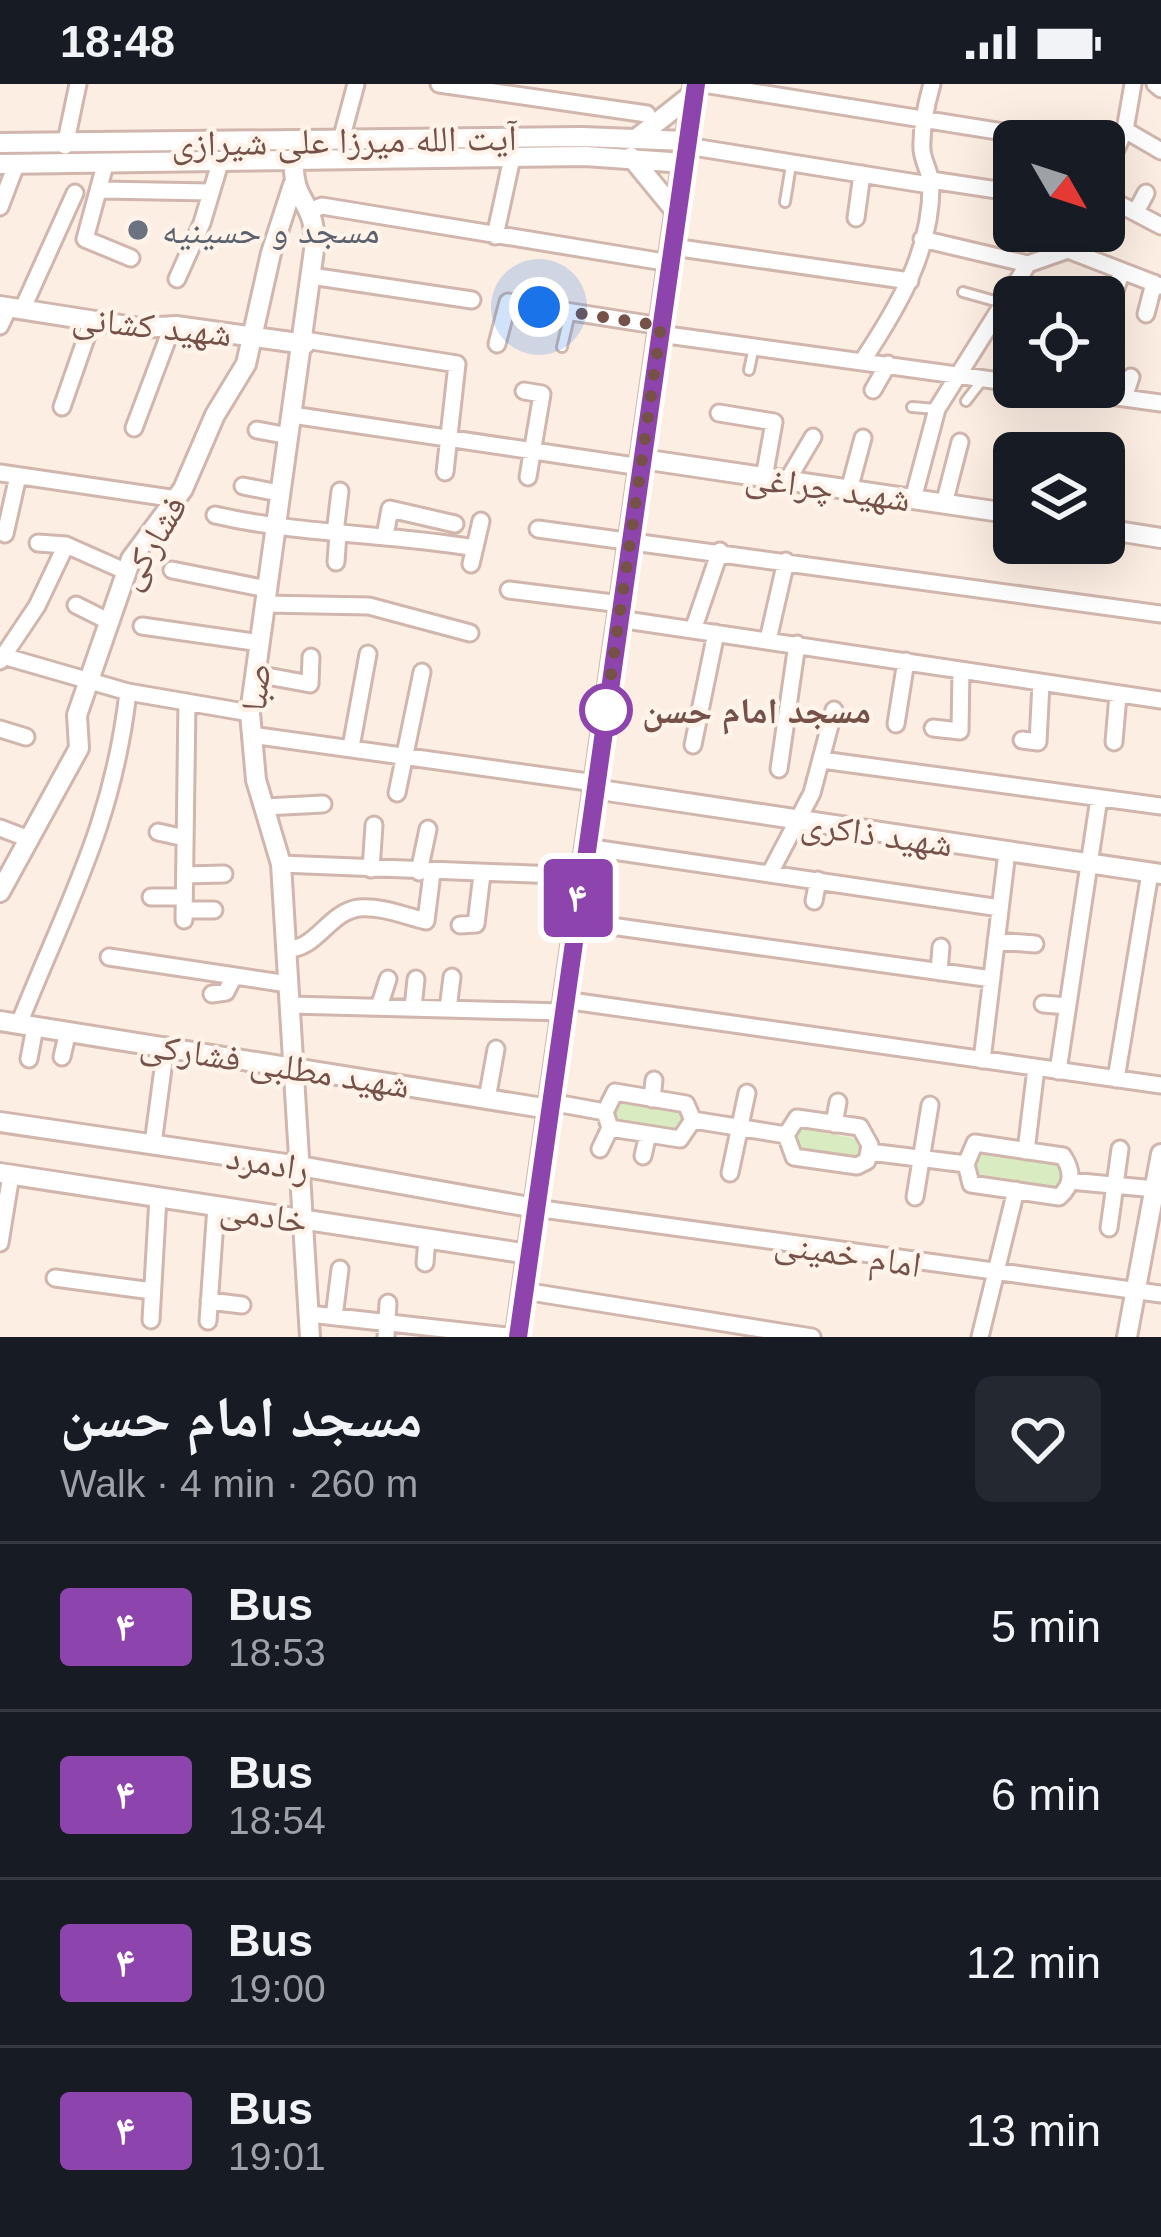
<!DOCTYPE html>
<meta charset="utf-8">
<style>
body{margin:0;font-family:Helvetica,"Noto Naskh Arabic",sans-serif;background:#242831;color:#f1f3f6;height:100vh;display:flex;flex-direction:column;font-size:45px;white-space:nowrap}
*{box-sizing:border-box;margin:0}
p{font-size:39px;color:#9ea1a6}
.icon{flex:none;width:66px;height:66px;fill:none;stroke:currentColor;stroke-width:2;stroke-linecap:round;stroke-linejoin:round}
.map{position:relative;height:1253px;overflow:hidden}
.drawer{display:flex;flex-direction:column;background:#171b24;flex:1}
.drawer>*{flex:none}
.badge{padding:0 24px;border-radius:9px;font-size:42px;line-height:78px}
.needle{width:78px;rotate:129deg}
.fabs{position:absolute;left:993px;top:36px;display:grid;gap:24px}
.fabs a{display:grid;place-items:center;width:132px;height:132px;border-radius:18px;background:#171b24;box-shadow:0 12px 48px #0002;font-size:60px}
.you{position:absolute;width:60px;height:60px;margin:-30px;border:9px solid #fff;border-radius:50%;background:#1a73e8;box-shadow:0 0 0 18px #1a73e833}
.map>.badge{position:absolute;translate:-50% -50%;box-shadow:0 0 0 6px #fff}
.round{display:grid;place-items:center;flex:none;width:126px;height:126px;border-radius:18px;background:#242831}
.summary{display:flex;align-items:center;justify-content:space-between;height:204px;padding:0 60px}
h1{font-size:57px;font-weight:700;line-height:90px}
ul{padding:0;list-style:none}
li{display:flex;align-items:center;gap:36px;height:168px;padding:0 60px;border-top:3px solid #363941}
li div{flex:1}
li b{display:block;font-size:45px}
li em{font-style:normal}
li .badge{min-width:132px;font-weight:700;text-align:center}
.status{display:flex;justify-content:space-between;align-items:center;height:84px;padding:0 60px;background:#171b24;direction:ltr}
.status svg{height:33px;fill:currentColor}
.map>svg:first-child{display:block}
</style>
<div class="status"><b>18:48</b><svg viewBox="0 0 49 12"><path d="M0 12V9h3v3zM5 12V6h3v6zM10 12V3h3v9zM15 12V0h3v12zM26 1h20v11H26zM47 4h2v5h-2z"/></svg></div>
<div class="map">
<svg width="1161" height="1253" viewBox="0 0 1161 1253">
<rect width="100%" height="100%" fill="#fdeee3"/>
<path fill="#d9ebc1" d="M 617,1017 L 683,1028 L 686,1035 L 679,1049 L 615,1040 Z
M 795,1043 L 864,1056 L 860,1076 L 796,1066 Z
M 978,1065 L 1061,1081 L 1059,1107 L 974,1092 Z"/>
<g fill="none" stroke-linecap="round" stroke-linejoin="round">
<defs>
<path id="service" d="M 785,118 L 791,81
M 963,208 L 1002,219
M 562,263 L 570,229
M 749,286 L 754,263
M 966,317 L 983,295
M 912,323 L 936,325"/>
<path id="minor" d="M 439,0 L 647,30
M 703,0 L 1059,57
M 1155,0 L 1161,5
M 1125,46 L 1161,67
M 341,56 L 356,0
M 65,62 L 78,0
M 687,62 L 923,100 L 931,96 L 997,106 L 1014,116
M 105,81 L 85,155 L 131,174
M 1104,91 L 1125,46 L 1133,0
M 101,106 L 211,108
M 1104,112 L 1161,142
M 0,123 L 16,81
M 312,126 L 322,122 L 670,179
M 1136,128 L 1146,109
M 856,134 L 862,90
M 1047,147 L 1068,166 L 1161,202
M 495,152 L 512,74
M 922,155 L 1028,180
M 673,163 L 910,197
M 311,192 L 472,216
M 177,195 L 202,139 L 220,79
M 1051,213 L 1052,212
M 1111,218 L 1122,187
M 22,226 L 75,109
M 1146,230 L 1154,199
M 0,242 L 9,223
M 660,250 L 1014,299
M 305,256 L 457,280 L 445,388
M 497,260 L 508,218 L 661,242
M 863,276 C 898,223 931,168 931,102 C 931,89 923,78 922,66 C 921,43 926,21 932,0
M 1044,303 L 1161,319
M 873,306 L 888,280
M 524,307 L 542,310 L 528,393
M 1124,314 L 1131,293
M 62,323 L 92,237
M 719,329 L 774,338 L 764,394
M 292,331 L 641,383
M 134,344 L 172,243
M 257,346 L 289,352
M 1104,388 L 1109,371
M 0,389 L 177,415
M 787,397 L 813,353
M 243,402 L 279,409
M 849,406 L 863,354
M 913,415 L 937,325 L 1028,180 L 1068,166 L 1078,147
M 944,420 L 960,358
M 215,431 C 301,451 388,449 475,464
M 538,445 L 1161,530
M 335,449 L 340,407
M 5,450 L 18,392
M 385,452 L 390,425 L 455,440
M 38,459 L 66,461 L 127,488
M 336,478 L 338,449
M 471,480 L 481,437
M 172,486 L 267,505
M 509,506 L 621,520
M 265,520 L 369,522 L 470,549
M 76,521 L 108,537
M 619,535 L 1161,616
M 142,542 L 260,559
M 693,546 L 720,467
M 768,556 L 786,477
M 3,572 L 128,608 L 250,629
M 0,577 L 37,522 L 66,461
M 256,590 L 310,600 L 311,573
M 896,640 L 906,577
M 933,644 L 960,647 L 961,586
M 0,645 L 26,653
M 251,651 L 595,699
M 1022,656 L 1038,658 L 1041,599
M 1114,658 L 1118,611
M 693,661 L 716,549
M 351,663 L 368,570
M 822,676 L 1161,722
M 779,685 L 797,560
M 397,709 L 422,588
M 265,723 L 323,720
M 0,744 L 29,755
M 158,748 L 185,754
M 586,763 L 1000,824
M 281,780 L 581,792
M 371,785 L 374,741
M 419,788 L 428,745
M 770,789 L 812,709 L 834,626
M 185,791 L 224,790
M 151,813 L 184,813
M 814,817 L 818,796
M 184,826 L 214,826
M 184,836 L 187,618
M 575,837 L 992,895
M 460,841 L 476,840 L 482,790
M 996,857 L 1035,860
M 286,865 C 317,866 328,828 359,824 C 382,822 405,832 426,837 L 432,789
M 109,873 L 288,900
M 939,888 L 941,863
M 212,910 L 226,908 L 234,892
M 564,916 L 1161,1001
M 1043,920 L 1067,922
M 290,921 L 562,928
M 379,923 L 388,895
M 413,924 L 416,895
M 448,925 L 452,893
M 19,940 C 67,819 113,741 128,608
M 62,973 L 68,947
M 29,975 L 35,943
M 982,976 L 1007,768
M 1058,987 L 1099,714
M 1116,995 L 1150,789
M 615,1008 L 686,1020 L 693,1036 L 680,1055 L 610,1044 L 605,1028 Z
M 487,1015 L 496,965
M 652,1015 L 654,996
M 550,1018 L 605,1028
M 797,1034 L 860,1043 L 870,1061 L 867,1077 L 857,1082 L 794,1073 L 786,1051 Z
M 693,1036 L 786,1051
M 834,1040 L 838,1018
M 975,1059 L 1063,1072 C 1073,1087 1073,1101 1059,1113 L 971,1100 L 966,1080 Z
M 153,1060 L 166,962
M 600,1065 L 610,1044
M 1026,1067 L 1036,984
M 870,1068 L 966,1080
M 643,1072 L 648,1050
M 730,1089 L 747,1009
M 1070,1097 L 1155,1105
M 915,1113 L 930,1021
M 535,1124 L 1161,1210
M 1109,1144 L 1120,1065
M 0,1159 L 11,1091
M 425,1179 L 427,1155
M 55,1194 L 152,1207
M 524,1207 L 812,1253
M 209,1217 L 242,1221
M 309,1230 L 516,1253
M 334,1233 L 340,1185
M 151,1236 L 158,1113
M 208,1237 L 216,1122
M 386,1253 L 388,1219
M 980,1253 L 1016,1106"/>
<path id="tertiary" d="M 637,54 L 694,9
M 0,59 L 582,53 L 687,57
M 631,73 L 677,129
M 294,78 C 292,121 318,116 314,166 L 250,629 L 256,696 L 281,780 L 310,1253
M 0,80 L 585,72 L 684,79
M 0,222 L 140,244 L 176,242 L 305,260
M 642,375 L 1014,430
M 1104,445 L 1161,454
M 594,705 L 1161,790
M 0,808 L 79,664 L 77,631 L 131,475 L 183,405 L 215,331 L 246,280 L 271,169 L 293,101
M 0,937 L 549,1025
M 0,1038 L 300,1082 L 535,1124
M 0,1089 L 529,1170
M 1127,1253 L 1161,1070"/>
<path id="secondary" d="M 517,1253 L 695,0"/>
</defs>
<use href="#service" stroke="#d0b6ac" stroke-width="14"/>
<use href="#minor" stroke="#d0b6ac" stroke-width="21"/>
<use href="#tertiary" stroke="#d0b6ac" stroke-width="24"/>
<use href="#secondary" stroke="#d4b5a9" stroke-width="27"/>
<use href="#service" stroke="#fff" stroke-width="8"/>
<use href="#minor" stroke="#fff" stroke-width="15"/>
<use href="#tertiary" stroke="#fff" stroke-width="18"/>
<use href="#secondary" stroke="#fff" stroke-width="21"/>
</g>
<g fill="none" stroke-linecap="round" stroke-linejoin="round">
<defs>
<path id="line" d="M 518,1253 L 696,0"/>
</defs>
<use href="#line" stroke="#fff" stroke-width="27"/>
<use href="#line" stroke="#8e44ad" stroke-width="18"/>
<path stroke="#755148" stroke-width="12" stroke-dasharray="0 21.6" d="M 539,223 L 661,242 L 606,626"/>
</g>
<circle fill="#6b7280" stroke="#fff3ea" stroke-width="4.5" cx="138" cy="146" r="12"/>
<circle fill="#fff" stroke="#8e44ad" stroke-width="6" cx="606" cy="626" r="24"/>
<g text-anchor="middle" stroke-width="9" stroke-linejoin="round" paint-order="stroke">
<g font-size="36" fill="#755148" stroke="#fff3ea">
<text transform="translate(344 56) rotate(-1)" y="13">آیت الله میرزا علی شیرازی</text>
<text transform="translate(152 241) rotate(6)" y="13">شهید کشانی</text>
<text transform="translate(828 403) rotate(8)" y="13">شهید چراغی</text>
<text transform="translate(151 458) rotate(-59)" y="13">فشارکی</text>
<text transform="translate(255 603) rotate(-84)" y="13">صبا</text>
<text transform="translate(877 749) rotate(8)" y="13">شهید ذاکری</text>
<text transform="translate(275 980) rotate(9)" y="13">شهید مطلبی فشارکی</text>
<text transform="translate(268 1078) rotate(9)" y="13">رادمرد</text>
<text transform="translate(264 1130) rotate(9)" y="13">خادمی</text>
<text transform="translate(848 1169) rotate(9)" y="13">امام خمینی</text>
</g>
<g font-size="36" fill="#5b616d" stroke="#fff3ea" text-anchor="start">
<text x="162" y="159">مسجد و حسینیه</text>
</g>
<g font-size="36" font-weight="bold" fill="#755148" stroke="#fff3ea" text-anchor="start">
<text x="642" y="639">مسجد امام حسن</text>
</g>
</g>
</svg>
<div class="fabs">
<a><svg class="needle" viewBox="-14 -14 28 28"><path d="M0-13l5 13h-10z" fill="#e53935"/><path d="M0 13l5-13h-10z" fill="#9ea1a6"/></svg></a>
<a><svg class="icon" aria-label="locate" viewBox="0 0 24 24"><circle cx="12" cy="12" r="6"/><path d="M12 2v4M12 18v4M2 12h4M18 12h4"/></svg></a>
<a><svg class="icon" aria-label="layers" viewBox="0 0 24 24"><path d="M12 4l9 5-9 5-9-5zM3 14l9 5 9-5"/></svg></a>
</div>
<div class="you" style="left:539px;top:223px"></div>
<b class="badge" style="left:578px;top:814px;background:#8e44ad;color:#fff">۴</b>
</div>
<section class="drawer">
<div class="summary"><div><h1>مسجد امام حسن</h1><p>Walk · 4 min · 260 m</p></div><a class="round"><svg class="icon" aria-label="heart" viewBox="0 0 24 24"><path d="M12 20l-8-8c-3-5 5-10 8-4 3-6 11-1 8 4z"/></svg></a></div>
<ul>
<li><span class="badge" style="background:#8e44ad;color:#fff">۴</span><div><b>Bus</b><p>18:53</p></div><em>5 min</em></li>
<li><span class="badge" style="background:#8e44ad;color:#fff">۴</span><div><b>Bus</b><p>18:54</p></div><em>6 min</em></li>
<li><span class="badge" style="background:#8e44ad;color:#fff">۴</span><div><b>Bus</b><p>19:00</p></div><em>12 min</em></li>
<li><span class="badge" style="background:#8e44ad;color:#fff">۴</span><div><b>Bus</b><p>19:01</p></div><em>13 min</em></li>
</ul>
</section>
